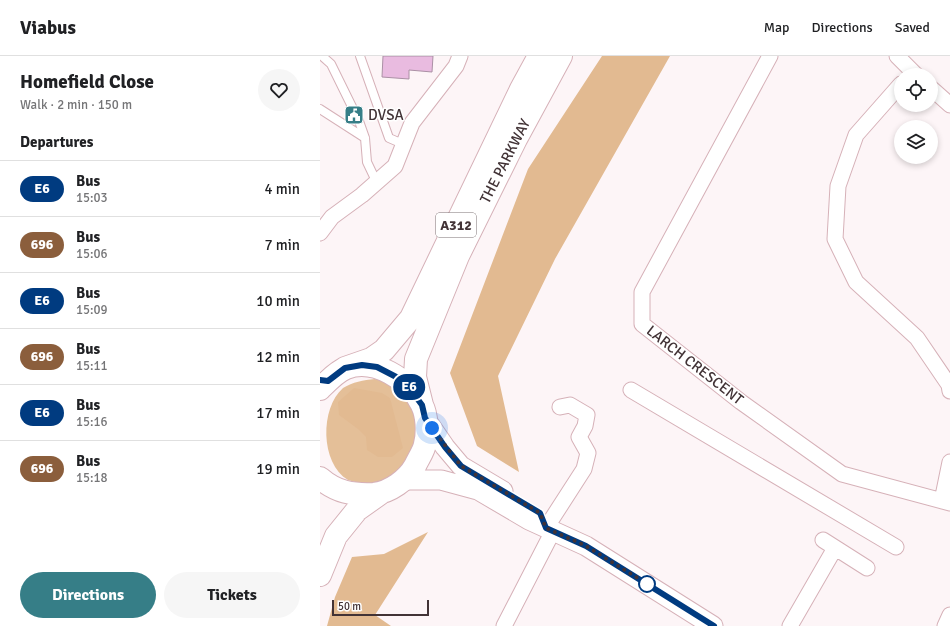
<!DOCTYPE html>
<meta charset="utf-8">
<style>
body{margin:0;font-family:Signika,sans-serif;background:#f6f6f6;color:#202124;height:100vh;display:flex;flex-direction:column;font-size:15px;white-space:nowrap}
*{box-sizing:border-box;margin:0}
p{font-size:13px;color:#757577}
.icon{flex:none;width:22px;height:22px;fill:none;stroke:currentColor;stroke-width:2;stroke-linecap:round;stroke-linejoin:round}
.map{position:relative;flex:1;overflow:hidden}
.drawer{display:flex;flex-direction:column;background:#fff;width:320px}
.drawer>*{flex:none}
.badge{padding:0 8px;border-radius:13px;font-size:14px;line-height:26px}
.controls{position:absolute;left:574px;top:12px;display:grid;gap:8px}
.controls a{display:grid;place-items:center;width:44px;height:44px;border-radius:50%;background:#fff;box-shadow:0 2px 6px #0003;font-size:20px}
.scale{position:absolute;left:12px;bottom:10px;width:97px;box-sizing:border-box;padding-left:4px;border:2px solid #423336;border-top:0;font-size:11px;line-height:14px;white-space:nowrap;color:#423336;-webkit-text-stroke:3px #fff;paint-order:stroke}
.you{position:absolute;width:20px;height:20px;margin:-10px;border:3px solid #fff;border-radius:50%;background:#1a73e8;box-shadow:0 0 0 6px #1a73e833}
.map>.badge{position:absolute;translate:-50% -50%;box-shadow:0 0 0 2px #fff}
h2{padding:0 20px;font-size:15px;line-height:36px}
.round{display:grid;place-items:center;flex:none;width:42px;height:42px;border-radius:21px;background:#f6f6f6}
.summary{display:flex;align-items:center;justify-content:space-between;height:68px;padding:0 20px}
h1{font-size:19px;font-weight:700;line-height:30px}
.action{display:flex;gap:8px;margin-top:auto;padding:8px 20px}
.action a{flex:1;height:46px;border-radius:24px;background:#367e87;color:#fff;font-size:16px;font-weight:700;line-height:46px;text-align:center}
.action a+a{background:#f6f6f6;color:#202124}
ul{padding:0;list-style:none}
li{display:flex;align-items:center;gap:12px;height:56px;padding:0 20px;border-top:1px solid #e0e0e0}
li div{flex:1}
li b{display:block;font-size:15px}
li em{font-style:normal}
li .badge{min-width:44px;font-weight:700;text-align:center}
header{display:flex;align-items:center;gap:24px;box-sizing:border-box;height:56px;padding:0 20px;background:#fff;border-bottom:1px solid #e0e0e0}
header strong{font-size:19px}
nav{display:flex;gap:22px;margin-inline-start:auto;font-size:14px}
main{display:flex;flex:1;min-height:0}
.map>svg:first-child{display:block}
</style>
<header>
<strong>Viabus</strong>
<nav><a>Map</a><a>Directions</a><a>Saved</a></nav>
</header>
<main>
<section class="drawer">
<div class="summary"><div><h1>Homefield Close</h1><p>Walk · 2 min · 150 m</p></div><a class="round"><svg class="icon" aria-label="heart" viewBox="0 0 24 24"><path d="M12 20l-8-8c-3-5 5-10 8-4 3-6 11-1 8 4z"/></svg></a></div>
<h2>Departures</h2>
<ul>
<li><span class="badge" style="background:#003b80;color:#fff">E6</span><div><b>Bus</b><p>15:03</p></div><em>4 min</em></li>
<li><span class="badge" style="background:#8b5e3c;color:#fff">696</span><div><b>Bus</b><p>15:06</p></div><em>7 min</em></li>
<li><span class="badge" style="background:#003b80;color:#fff">E6</span><div><b>Bus</b><p>15:09</p></div><em>10 min</em></li>
<li><span class="badge" style="background:#8b5e3c;color:#fff">696</span><div><b>Bus</b><p>15:11</p></div><em>12 min</em></li>
<li><span class="badge" style="background:#003b80;color:#fff">E6</span><div><b>Bus</b><p>15:16</p></div><em>17 min</em></li>
<li><span class="badge" style="background:#8b5e3c;color:#fff">696</span><div><b>Bus</b><p>15:18</p></div><em>19 min</em></li>
</ul>
<div class="action"><a>Directions</a><a>Tickets</a></div>
</section>
<div class="map">
<svg width="630" height="570" viewBox="0 0 630 570">
<rect width="100%" height="100%" fill="#fdf5f7"/>
<path fill="#e4bf98" d="M 55,323 L 76,329 L 100,355 L 100,395 C 93,401 74,422 67,426 C 59,430 47,429 39,427 C 36,426 31,425 28,424 C 0,407 0,352 23,332 C 33,326 43,324 55,323 Z"/>
<path fill="#e2ba91" d="M 282,0 L 350,0 L 235,203 L 178,320 L 199,416 L 157,390 L 130,317 L 208,113 Z
M 34,332 L 62,337 L 70,342 L 83,392 L 72,401 L 58,401 L 47,394 L 46,381 L 38,373 L 19,359 L 18,346 Z
M 108,476 L 55,559 L 71,570 L 7,570 L 15,541 L 32,501 L 64,498 Z"/>
<path fill="#e9bbe0" stroke="#ab90a5" d="M 63,0 L 113,0 L 112,16 L 89,14 L 89,23 L 62,21 Z"/>
<g fill="none" stroke-linecap="round" stroke-linejoin="round">
<defs>
<path id="service" d="M 2,0 L 11,8 L 39,65 L 45,82 L 47,106 L 57,127
M 40,0 L 69,82 L 83,88
M 0,53 L 45,82"/>
<path id="minor" d="M 450,0 L 322,236 L 322,268 L 421,346 L 522,418 L 630,447
M 577,0 L 596,19
M 581,28 L 536,79 L 518,130 L 515,183 L 536,226 L 597,282 L 629,329 L 630,335
M 611,32 L 630,49
M 0,177 L 12,161 L 42,139 L 75,110 L 92,67 L 136,10 L 140,0
M 311,334 L 576,491
M 622,445 L 630,406
M 226,472 L 264,413 L 268,397 L 259,381 L 265,370 L 267,359 L 250,349 L 240,351
M 503,484 L 547,512
M 184,570 L 233,475
M 470,570 L 515,492
M 625,570 L 630,559"/>
<path id="tertiary" d="M 105,362 L 125,391 L 141,410 L 183,435
M 83,424 L 121,424 L 158,434 L 209,464 L 266,490 L 393,570"/>
<path id="trunk" d="M 25,312 L 51,303 L 64,294 L 91,262 L 201,33 L 219,0
M 0,333 C 7,326 16,316 26,312 C 53,301 90,323 102,349 C 107,359 108,376 105,388 C 104,395 98,403 95,410 C 87,424 70,436 54,438 C 32,439 16,436 0,422
M 102,349 L 95,321 L 96,303 L 138,200 L 196,83 L 241,0
M 0,519 L 16,480 L 37,454 L 61,437"/>
</defs>
<use href="#service" stroke="#d6b1b8" stroke-width="10"/>
<use href="#minor" stroke="#d6b1b8" stroke-width="17"/>
<use href="#tertiary" stroke="#d6b1b8" stroke-width="21"/>
<use href="#trunk" stroke="#d6b1b8" stroke-width="24"/>
<use href="#service" stroke="#fff" stroke-width="8"/>
<use href="#minor" stroke="#fff" stroke-width="15"/>
<use href="#tertiary" stroke="#fff" stroke-width="19"/>
<use href="#trunk" stroke="#fff" stroke-width="22"/>
</g>
<g fill="none" stroke-linecap="round" stroke-linejoin="round">
<defs>
<path id="line" d="M 0,324 L 8,325 L 25,312 L 42,309 L 57,311 L 84,325 L 102,349 L 105,362 L 125,391 L 141,410 L 220,457 L 226,472 L 266,490 L 394,570"/>
</defs>
<use href="#line" stroke="#fff" stroke-width="9"/>
<use href="#line" stroke="#003b80" stroke-width="6"/>
<path stroke="#423336" stroke-width="4" stroke-dasharray="0 7.2" d="M 112,372 L 141,410 L 220,457 L 226,472 L 266,490 L 332,531 L 327,528"/>
</g>
<defs>
<symbol id="civic-square" viewBox="-11 -11 22 22"><rect x="-9" y="-9" width="18" height="18" rx="4" fill="#367e87" stroke="#fff"/><path d="M-.6-6.5H3V-4.5H.6V-3L4-1V1h2V6H-6V1h2V-1L-.6-3ZM-1.2 2.5V6h2.4V2.5Z" fill="#fff"/></symbol>
</defs>
<g fill-rule="evenodd">
<use href="#civic-square" x="23" y="48" width="22" height="22"/>
</g>
<circle fill="#fff" stroke="#003b80" stroke-width="2" cx="327" cy="528" r="8"/>
<g text-anchor="middle" stroke-width="3" stroke-linejoin="round" paint-order="stroke">
<rect fill="#fff" stroke="#7b7072" stroke-width="1" x="116" y="157" width="40" height="24" rx="3"/>
<g font-size="14" font-weight="bold" fill="#423336">
<text x="136" y="174">A312</text>
</g>
<g font-size="15" fill="#423336" stroke="#fff" text-anchor="start">
<text x="48" y="64">DVSA</text>
</g>
<g font-size="15" fill="#423336" stroke="#fff">
<text transform="translate(185 105) rotate(-63)" y="5">THE PARKWAY</text>
<text transform="translate(375 309) rotate(38)" y="5">LARCH CRESCENT</text>
</g>
</g>
</svg>
<div class="controls">
<a><svg class="icon" aria-label="locate" viewBox="0 0 24 24"><circle cx="12" cy="12" r="6"/><path d="M12 2v4M12 18v4M2 12h4M18 12h4"/></svg></a>
<a><svg class="icon" aria-label="layers" viewBox="0 0 24 24"><path d="M12 4l9 5-9 5-9-5zM3 14l9 5 9-5"/></svg></a>
</div>
<div class="scale">50 m</div>
<div class="you" style="left:112px;top:372px"></div>
<b class="badge" style="left:89px;top:331px;background:#003b80;color:#fff">E6</b>
</div>
</main>
